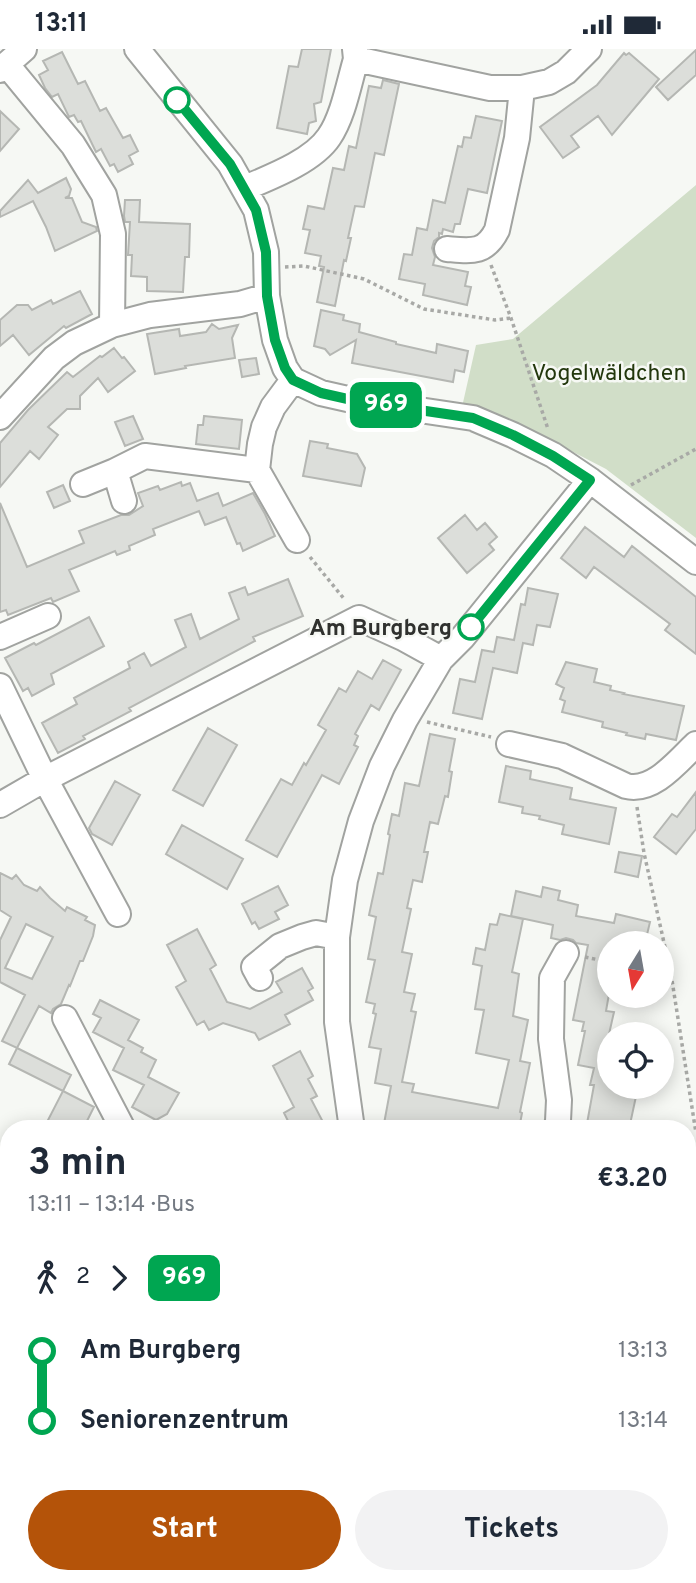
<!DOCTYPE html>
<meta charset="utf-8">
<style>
body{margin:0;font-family:Overpass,sans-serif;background:#f2f2f3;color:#1f2937;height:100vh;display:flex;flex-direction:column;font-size:26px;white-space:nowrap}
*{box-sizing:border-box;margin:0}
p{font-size:23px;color:#747a83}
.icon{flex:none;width:38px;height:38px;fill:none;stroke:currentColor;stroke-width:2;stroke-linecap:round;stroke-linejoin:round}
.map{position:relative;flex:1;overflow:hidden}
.side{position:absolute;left:0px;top:1071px;width:696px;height:464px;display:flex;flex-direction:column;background:#fff;border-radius:28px 28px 0 0;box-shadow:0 4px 18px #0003}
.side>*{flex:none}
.badge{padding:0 14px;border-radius:10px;font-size:24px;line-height:46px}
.needle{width:46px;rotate:191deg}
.tools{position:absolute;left:597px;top:882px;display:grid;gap:14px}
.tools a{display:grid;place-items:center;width:77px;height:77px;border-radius:50%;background:#fff;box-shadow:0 4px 18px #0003;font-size:35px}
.map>.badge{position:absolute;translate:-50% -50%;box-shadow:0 0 0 4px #fff}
.legs{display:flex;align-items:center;gap:10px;height:77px;padding:0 28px;font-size:23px}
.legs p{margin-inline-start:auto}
.overview{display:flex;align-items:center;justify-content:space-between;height:119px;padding:0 28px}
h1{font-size:38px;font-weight:700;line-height:52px}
.primary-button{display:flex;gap:14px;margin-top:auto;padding:14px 28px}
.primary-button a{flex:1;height:80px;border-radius:42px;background:#b45309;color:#fff;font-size:28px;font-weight:700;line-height:80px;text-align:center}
.primary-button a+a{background:#f2f2f3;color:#1f2937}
ul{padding:0 28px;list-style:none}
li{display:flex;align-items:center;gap:24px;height:70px;font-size:26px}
li i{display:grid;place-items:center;width:10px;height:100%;margin:0 9px;background:currentColor}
li i::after{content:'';width:18px;height:18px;margin:-9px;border:5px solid;border-radius:50%;background:#fff}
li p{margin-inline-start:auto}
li:first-child i{background:linear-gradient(#0000 50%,currentColor 0)}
li:last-child i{background:linear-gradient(currentColor 50%,#0000 0)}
.status{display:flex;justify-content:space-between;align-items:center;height:49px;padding:0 35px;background:#fff;direction:ltr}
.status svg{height:19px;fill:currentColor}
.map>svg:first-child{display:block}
</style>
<div class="status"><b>13:11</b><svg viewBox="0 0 49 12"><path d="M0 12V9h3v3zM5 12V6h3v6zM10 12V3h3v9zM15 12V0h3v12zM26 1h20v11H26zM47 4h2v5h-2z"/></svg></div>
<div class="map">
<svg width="696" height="1534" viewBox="0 0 696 1534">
<rect width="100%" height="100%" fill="#f6f8f4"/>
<path fill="#d1dec8" d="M 696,136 L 696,489 L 606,420 L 519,375 L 462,358 L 476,296 L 513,290 Z"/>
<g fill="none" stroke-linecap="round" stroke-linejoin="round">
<path stroke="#888da0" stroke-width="6" d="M 0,1322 L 9,1324
M 301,1526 L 309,1534"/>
</g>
<path fill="#dcdeda" stroke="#b5b7b3" stroke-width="2" fill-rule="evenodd" d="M 302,0 L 331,0 L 321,53 L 314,55 L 316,72 L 309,74 L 307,85 L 277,79 L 289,17 L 298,18 Z
M 696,1 L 696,26 L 668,51 L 656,38 Z
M 62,3 L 78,35 L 85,32 L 100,62 L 106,59 L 123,89 L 130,86 L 138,102 L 129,107 L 133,115 L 118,123 L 114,115 L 110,117 L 101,100 L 96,103 L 81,72 L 78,73 L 74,66 L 69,68 L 58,45 L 52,48 L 45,39 L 39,26 L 48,21 L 43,12 Z
M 624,4 L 626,6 L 629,4 L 659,30 L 612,86 L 598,67 L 571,87 L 579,98 L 563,109 L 540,78 L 597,36 Z
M 383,31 L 399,35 L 384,106 L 375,104 L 364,158 L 355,157 L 348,189 L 351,189 L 346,212 L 344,211 L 335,257 L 317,253 L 324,218 L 319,217 L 321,207 L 305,204 L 310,181 L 303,180 L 308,157 L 324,160 L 333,119 L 344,121 L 349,97 L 356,99 L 369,37 L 381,39 Z
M 0,62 L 19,80 L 0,102 Z
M 476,67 L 502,72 L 487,144 L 468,140 L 460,175 L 455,175 L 453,183 L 443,180 L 442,185 L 439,184 L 439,188 L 434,192 L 432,199 L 435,208 L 433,216 L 468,223 L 465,237 L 471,238 L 467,256 L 423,246 L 425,235 L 399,230 L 404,205 L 412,206 L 417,179 L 427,181 L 433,151 L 445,154 L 458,97 L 462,98 L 464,88 L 471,89 Z
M 66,129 L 71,140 L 69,147 L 65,149 L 72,149 L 82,173 L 96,178 L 97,182 L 55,202 L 46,178 L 33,152 L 0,168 L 0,162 L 28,131 L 38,144 Z
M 125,151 L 140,151 L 139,173 L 190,175 L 189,208 L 185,208 L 183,243 L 147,242 L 147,228 L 131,227 L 132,206 L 128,206 L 130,173 L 125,173 L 124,167 Z
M 80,242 L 92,265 L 66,279 L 64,277 L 29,306 L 13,286 L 0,297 L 0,271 L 17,256 L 28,256 L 32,261 L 51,251 L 53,255 Z
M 321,261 L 344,266 L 343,271 L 360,275 L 359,283 L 396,293 L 396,295 L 436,304 L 437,295 L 468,302 L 464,323 L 455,321 L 453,333 L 352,314 L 356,291 L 330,306 L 325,300 L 314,297 Z
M 212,275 L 219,280 L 238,276 L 232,289 L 235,309 L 185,317 L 186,319 L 155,325 L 147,285 L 179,280 L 180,287 L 206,283 Z
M 114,299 L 122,309 L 124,308 L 135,322 L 108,343 L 98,329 L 80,347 L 80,360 L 67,360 L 48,378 L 58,386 L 39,410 L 30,402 L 0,438 L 0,394 L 28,361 L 67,323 L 73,328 L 100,307 L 102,308 Z
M 256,309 L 259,325 L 242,328 L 239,311 Z
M 133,367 L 143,390 L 125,397 L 115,373 Z
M 204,367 L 242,371 L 239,400 L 196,395 L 198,376 L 203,376 Z
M 310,392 L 328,395 L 327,399 L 357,405 L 365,419 L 361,437 L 303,427 Z
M 181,433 L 182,437 L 190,434 L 197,452 L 218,444 L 223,457 L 253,444 L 265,465 L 275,487 L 243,502 L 240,494 L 237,495 L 226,468 L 205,476 L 199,462 L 153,480 L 155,486 L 129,497 L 130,501 L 117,506 L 115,502 L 69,521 L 79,542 L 53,553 L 51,549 L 8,566 L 6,561 L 0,563 L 0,454 L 27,518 L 84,494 L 79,482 L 121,466 L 129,466 L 143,457 L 138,444 L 158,437 L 160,441 Z
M 63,436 L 70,452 L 54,459 L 47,443 Z
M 465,466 L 477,481 L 485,474 L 497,488 L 489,495 L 494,501 L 467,524 L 438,489 Z
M 585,478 L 624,508 L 632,497 L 696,548 L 696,605 L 665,581 L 670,575 L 594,518 L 586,529 L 561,509 Z
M 288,530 L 303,567 L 253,588 L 255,592 L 129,659 L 131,662 L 83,687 L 85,690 L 58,704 L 42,674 L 77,655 L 74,649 L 130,619 L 128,613 L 144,604 L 151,617 L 186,598 L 175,571 L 191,565 L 200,590 L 239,570 L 229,544 L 245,538 L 248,546 Z
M 528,539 L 558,545 L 550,578 L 537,576 L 533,596 L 523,594 L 517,624 L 493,619 L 482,670 L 453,664 L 460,630 L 475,633 L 482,601 L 494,603 L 497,588 L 514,591 L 521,555 L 525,556 Z
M 89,568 L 104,597 L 51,625 L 54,635 L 32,647 L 28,639 L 23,642 L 5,609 L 34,594 L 36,596 Z
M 383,611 L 401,621 L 379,661 L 371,656 L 355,685 L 358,687 L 354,696 L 358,698 L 339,735 L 322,726 L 277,808 L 246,791 L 281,730 L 292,736 L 304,714 L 306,716 L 326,681 L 318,676 L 339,639 L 346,643 L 358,622 L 372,630 Z
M 566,613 L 597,620 L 594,633 L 611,637 L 610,641 L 624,644 L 623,645 L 684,657 L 676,691 L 646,685 L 645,690 L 626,686 L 627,684 L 602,678 L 603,673 L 562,663 L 565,652 L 560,650 L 564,639 L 556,635 Z
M 208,679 L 237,696 L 203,757 L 173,741 Z
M 430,685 L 455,690 L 449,722 L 452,723 L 448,748 L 445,747 L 438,775 L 430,773 L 424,803 L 428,803 L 422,833 L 413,831 L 407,859 L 411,860 L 402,903 L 412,905 L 404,943 L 415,945 L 411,962 L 416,963 L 402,1033 L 414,1035 L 412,1043 L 498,1059 L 509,1011 L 476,1004 L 484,961 L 475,960 L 482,917 L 473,915 L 476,899 L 485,901 L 490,875 L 497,876 L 500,865 L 523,870 L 512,923 L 519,925 L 513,967 L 528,971 L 520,1012 L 530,1014 L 520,1063 L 522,1064 L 519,1080 L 383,1080 L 391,1037 L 375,1034 L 381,1000 L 369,998 L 376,965 L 373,964 L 375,955 L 366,953 L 375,911 L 368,910 L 376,868 L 369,866 L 378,824 L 383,825 L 390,786 L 388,785 L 392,765 L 399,767 L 405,734 L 419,737 Z
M 506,717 L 531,722 L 530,730 L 572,739 L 570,750 L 616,759 L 609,795 L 562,785 L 564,776 L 539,770 L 540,767 L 522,764 L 523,758 L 499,753 Z
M 115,732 L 140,746 L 112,796 L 92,785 L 89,779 Z
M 696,743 L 696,780 L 676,805 L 654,788 L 672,765 L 677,768 Z
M 182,776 L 243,810 L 227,840 L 166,805 Z
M 619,803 L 642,807 L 638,828 L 615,823 Z
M 0,824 L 12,830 L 16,826 L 24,836 L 37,842 L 40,838 L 50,849 L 65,862 L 67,858 L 87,868 L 85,871 L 95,876 L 93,887 L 83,912 L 80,912 L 70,937 L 69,936 L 61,955 L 53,960 L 51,964 L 39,957 L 17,999 L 2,992 L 25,946 L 0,933 L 0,891 L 11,868 L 0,861 ZM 26,875 L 53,888 L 32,930 L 5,919 Z
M 278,837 L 288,856 L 275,863 L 279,870 L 259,880 L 255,873 L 252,875 L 242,855 Z
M 543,838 L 560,842 L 558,851 L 578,856 L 576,867 L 614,874 L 616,865 L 650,873 L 645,894 L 609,894 L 609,945 L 606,962 L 614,963 L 609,985 L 609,1038 L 638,1038 L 629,1080 L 586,1080 L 594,1036 L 590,1036 L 594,1019 L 578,1016 L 585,982 L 582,982 L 584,973 L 573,971 L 588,896 L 576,894 L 573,891 L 566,889 L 560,891 L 551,889 L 553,876 L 511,867 L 516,842 L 541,848 Z
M 197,880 L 216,916 L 210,920 L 227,953 L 250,960 L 282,943 L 276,933 L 302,919 L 313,939 L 308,942 L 313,951 L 285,966 L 290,975 L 259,991 L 255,984 L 223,974 L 209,981 L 204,972 L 197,976 L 176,938 L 186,932 L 167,896 Z
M 100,951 L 139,971 L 128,991 L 143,999 L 141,1003 L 156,1011 L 148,1028 L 179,1044 L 167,1065 L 156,1071 L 132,1058 L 144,1036 L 113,1021 L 124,999 L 93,983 L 101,969 L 93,965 Z
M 17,999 L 71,1026 L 63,1042 L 94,1058 L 83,1080 L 60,1080 L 47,1073 L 63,1042 L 9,1015 Z
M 300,1002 L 313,1027 L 308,1030 L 317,1047 L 311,1050 L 324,1075 L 314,1080 L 292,1080 L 284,1064 L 294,1058 L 273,1017 Z"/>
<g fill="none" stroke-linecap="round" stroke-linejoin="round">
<defs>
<path id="minor" d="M 137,0 L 230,115 L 256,161 L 266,203 L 267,247 L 275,291 L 285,319 L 293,331 L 321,344 L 352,351 L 473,369 L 513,386 L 553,406 L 590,431 L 696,513
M 356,10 L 490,39 L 522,39
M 7,16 L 73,96 L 104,146 L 113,185 L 112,276 L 150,266 L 240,255 L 267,247
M 0,21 L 24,0
M 245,139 C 271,128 313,112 329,88 C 343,68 349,34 356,10 L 355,0
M 447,200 C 471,202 485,205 497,181 L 517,89 L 522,39 L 549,33 L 566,23 L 589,0
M 293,331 L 273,358 L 264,378 L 260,395 L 257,421 L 297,491
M 0,368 L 54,309 L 74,294 L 112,276
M 83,435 L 115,422
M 124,452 L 115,422 L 145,407 L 257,421
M 0,588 L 48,567
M 0,637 L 45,730 L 118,865
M 509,695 L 562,707 L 626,737 C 653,744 678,712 696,695
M 0,756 L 45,730 L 359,569 L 403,589 L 441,610
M 260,929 L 254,918 L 280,897 L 302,888 L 316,884 L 337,888
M 65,969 L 123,1080
M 352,1080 L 337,973 L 337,888 L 345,831 L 361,772 L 382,717 L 405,671 L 441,610 L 463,588 L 590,431
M 556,1080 L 558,1072 L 559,1051 L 551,990 L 552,929 L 566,904
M 0,1246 L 9,1248
M 688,1460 L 696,1461
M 594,1534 L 596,1526"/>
</defs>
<use href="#minor" stroke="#a1a3a0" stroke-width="28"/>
<path stroke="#a8a9a6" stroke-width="3.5" stroke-dasharray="3.5 3.5" stroke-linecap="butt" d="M 491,216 L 511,269 L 548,380
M 285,218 L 304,217 L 364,230 L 424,260 L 495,271 L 511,269
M 631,436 L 696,400
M 310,508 L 345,551
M 427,673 L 491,688
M 637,758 L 644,804 L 671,925 L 662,923
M 585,908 L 609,913
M 671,925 L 696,1084"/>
<use href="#minor" stroke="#fff" stroke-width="24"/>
</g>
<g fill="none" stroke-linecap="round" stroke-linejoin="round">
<defs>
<path id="line-1" d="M 177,51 L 230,115 L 256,161 L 266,203 L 267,247 L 275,291 L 285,319 L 293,331 L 321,344 L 352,351 L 473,369 L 513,386 L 553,407 L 590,431 L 471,578"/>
</defs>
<use href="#line-1" stroke="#fff" stroke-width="16"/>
<use href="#line-1" stroke="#00a651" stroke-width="10"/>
</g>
<g fill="#fff" stroke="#00a651" stroke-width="3.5">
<circle cx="177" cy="51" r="12"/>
<circle cx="471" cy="578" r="12"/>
</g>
<g text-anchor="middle" stroke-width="5" stroke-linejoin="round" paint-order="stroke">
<g font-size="23" fill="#22370c" stroke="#f6f8f4">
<text x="609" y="331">Vogelwäldchen</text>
</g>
<g font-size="23" font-weight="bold" fill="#30312f" stroke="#f6f8f4" text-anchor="end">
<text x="452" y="586">Am Burgberg</text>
</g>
</g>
</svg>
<div class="tools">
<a><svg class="needle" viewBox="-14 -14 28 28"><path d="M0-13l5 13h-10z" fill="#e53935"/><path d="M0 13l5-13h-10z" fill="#747a83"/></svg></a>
<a><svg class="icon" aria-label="locate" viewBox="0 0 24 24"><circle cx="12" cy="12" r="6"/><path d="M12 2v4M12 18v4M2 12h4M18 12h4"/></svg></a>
</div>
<b class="badge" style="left:386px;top:356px;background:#00a651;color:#fff">969</b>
<section class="side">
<div class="overview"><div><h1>3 min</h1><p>13:11 – 13:14 · Bus</p></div><b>€3.20</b></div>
<div class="legs"><svg class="icon" aria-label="walk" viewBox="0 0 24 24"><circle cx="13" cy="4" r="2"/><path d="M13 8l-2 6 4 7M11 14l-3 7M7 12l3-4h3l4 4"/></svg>2<svg class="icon" aria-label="forward" viewBox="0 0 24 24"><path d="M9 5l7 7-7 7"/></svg><b class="badge" style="background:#00a651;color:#fff">969</b></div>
<ul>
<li><i style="color:#00a651"></i><b>Am Burgberg</b><p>13:13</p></li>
<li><i style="color:#00a651"></i><b>Seniorenzentrum</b><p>13:14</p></li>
</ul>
<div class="primary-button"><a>Start</a><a>Tickets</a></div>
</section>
</div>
